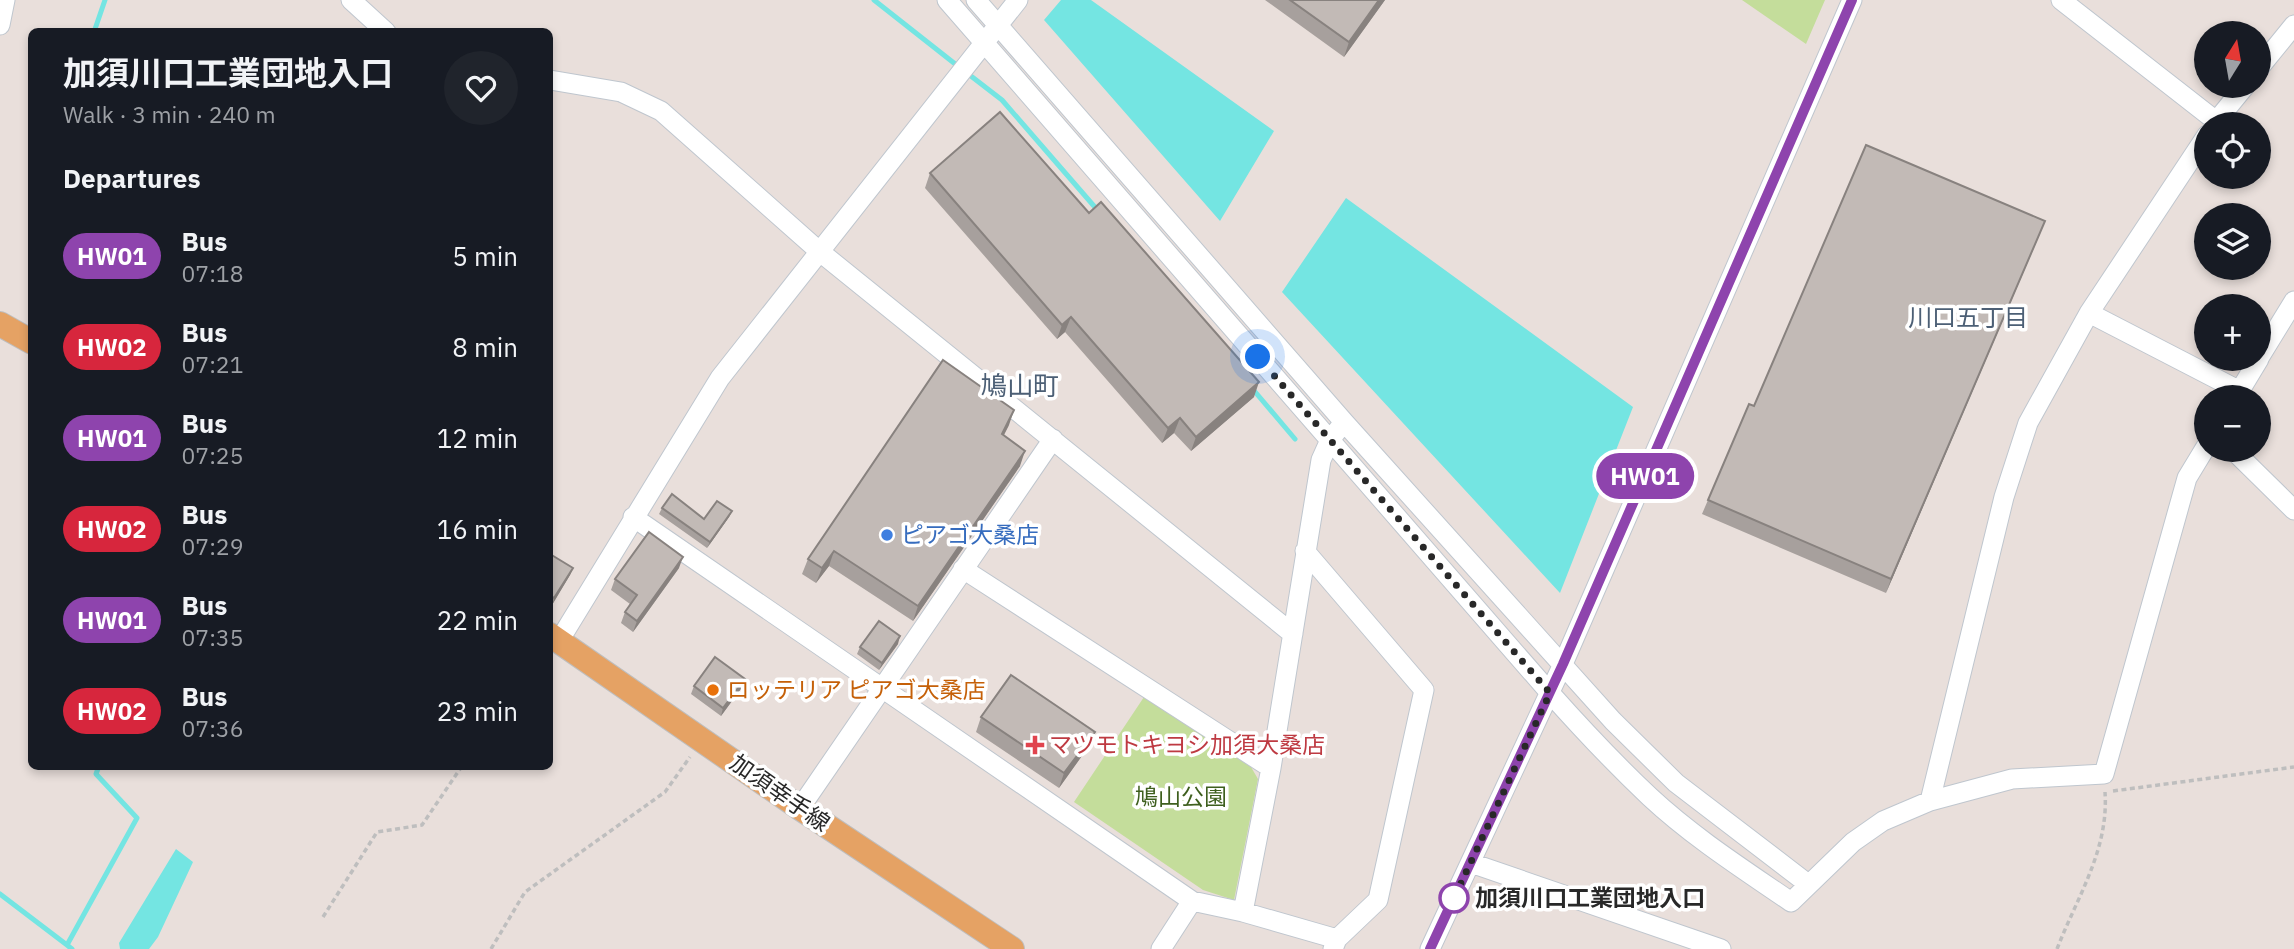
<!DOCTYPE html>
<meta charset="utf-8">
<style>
body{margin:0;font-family:"IBM Plex Sans","Noto Sans JP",sans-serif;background:#20242c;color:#f1f3f6;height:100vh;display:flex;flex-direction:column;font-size:26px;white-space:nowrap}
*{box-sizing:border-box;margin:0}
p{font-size:23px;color:#9ea1a6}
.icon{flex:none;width:38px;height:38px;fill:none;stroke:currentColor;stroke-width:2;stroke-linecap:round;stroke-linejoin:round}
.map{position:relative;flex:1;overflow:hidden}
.panel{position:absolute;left:28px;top:28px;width:525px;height:742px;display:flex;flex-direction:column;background:#171b24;border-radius:10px;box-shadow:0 4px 10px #0003}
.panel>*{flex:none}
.badge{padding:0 14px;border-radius:23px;font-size:24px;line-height:46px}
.needle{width:46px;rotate:11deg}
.fabs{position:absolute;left:2194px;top:21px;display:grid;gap:14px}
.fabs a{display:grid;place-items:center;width:77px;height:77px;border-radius:50%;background:#171b24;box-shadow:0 4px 10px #0003;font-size:35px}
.you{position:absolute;width:35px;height:35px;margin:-18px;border:5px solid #fff;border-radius:50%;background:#1a73e8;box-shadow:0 0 0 10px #1a73e833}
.map>.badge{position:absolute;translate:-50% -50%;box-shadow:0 0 0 4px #fff}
h2{padding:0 35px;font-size:26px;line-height:63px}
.round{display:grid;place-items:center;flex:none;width:74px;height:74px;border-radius:37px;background:#20242c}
.summary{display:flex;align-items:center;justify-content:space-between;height:119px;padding:0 35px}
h1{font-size:33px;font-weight:700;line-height:52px}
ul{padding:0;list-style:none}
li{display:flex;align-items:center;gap:21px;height:91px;padding:0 35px}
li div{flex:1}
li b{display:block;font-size:26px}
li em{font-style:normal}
li .badge{min-width:77px;font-weight:700;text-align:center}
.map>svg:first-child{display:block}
</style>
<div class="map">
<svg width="2294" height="949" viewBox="0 0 2294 949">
<rect width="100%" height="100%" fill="#e9dfdb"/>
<path fill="#c4dd9b" d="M 1742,0 L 1825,0 L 1806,44 Z
M 1144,697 L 1251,767 L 1258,779 L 1234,900 L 1203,890 L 1074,802 Z"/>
<path fill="#74e5e2" d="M 1061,0 L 1091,0 L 1274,131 L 1220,221 L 1044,20 Z
M 1346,198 L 1633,407 L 1560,593 L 1282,292 Z
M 176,849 L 193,862 L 158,937 L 149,949 L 120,949 L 119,943 Z"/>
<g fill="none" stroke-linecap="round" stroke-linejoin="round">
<path stroke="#74e5e2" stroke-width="5" d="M 874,0 L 959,67
M 94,32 L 105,0
M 967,73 L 1002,100 L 1100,213
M 1251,387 L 1295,439
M 0,894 L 67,945
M 72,949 L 67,945 L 137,818 L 96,774 L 99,766"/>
<defs>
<path id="minor" d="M 351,0 L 386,32
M 947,0 L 1550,693 C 1582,729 1615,764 1650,797 C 1693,837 1743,869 1791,902 L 1853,842 L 1883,821 L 1930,801 L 2012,779 L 2104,774 L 2187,478 L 2207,445
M 976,0 L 1344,422 L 1613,721 L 1676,783 L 1808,884
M 2061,0 L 2216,121
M 0,25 L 5,0
M 2259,68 L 2294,25
M 550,80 L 621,92 L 661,111 L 819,251 L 1293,634
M 2214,124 L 2245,86
M 2089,313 L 2240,391
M 2259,358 L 2294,301
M 2236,397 L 2259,359
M 2233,450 L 2294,510
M 633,517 L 1192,901 L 1243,912 L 1271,768 L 1321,460 L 1330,440 L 1344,422
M 1305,551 L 1424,690 L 1378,900 L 1337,939 L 1333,949
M 963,569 L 1271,768
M 559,641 L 720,378 L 1018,0
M 1930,801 L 2004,497 L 2028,423 L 2089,313 L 2207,135
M 800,808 L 1053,439
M 1471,863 L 1721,949
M 1243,912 L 1337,939
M 1161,949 L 1192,901
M 1430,949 L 1563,664 L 1852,0"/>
<path id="major" d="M 0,324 L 32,342
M 550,635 L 800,808 L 1012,949"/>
</defs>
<use href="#minor" stroke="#bfc6ce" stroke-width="21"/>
<use href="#major" stroke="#bebebe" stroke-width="26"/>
<path stroke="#bebebe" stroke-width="3.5" stroke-dasharray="5 3.5" stroke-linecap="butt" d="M 2113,791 L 2294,767
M 323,917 L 377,832 L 422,825 L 462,766
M 491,949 L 525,892 L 665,792 L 690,757
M 2057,949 C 2077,897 2109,850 2105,792"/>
<use href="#minor" stroke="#fff" stroke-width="19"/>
<use href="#major" stroke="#e5a264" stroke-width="24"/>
</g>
<path fill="#a7a09d" d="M 1265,0 L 1385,0 L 1344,57 Z
M 930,173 L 1089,213 L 1254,397 L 1191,451 L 1174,433 L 1162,443 L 1065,332 L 1057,339 L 925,188 Z
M 2045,221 L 1886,593 L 1702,514 L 1708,500 L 1754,406 Z
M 1009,425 L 1004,435 L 1020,466 L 913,621 L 829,566 L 816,583 L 802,574 L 808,559 Z
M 662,508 L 704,519 L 732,511 L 729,517 L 707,548 L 659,514 Z
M 550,554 L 573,568 L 570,575 L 552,605 L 550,604 Z
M 679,568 L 633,632 L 621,623 L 625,612 L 630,604 L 611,590 L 615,579 Z
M 898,644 L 879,670 L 857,654 L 860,647 Z
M 745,679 L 743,686 L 721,716 L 691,694 L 694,686 Z
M 981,717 L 1095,732 L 1089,746 L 1059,788 L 976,732 Z"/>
<path fill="#88827f" d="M 1379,0 L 1385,0 L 1344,57 L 1349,42 Z
M 2045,221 L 2039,236 L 1886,593 L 1891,579 Z
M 1071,317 L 1065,332 L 1057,339 L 1062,325 Z
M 1259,382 L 1254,397 L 1191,451 L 1196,437 Z
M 1014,410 L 1009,425 L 997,448 L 1002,434 Z
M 1180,418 L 1174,433 L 1162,443 L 1168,428 Z
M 1025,451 L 1020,466 L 913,621 L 918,606 Z
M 732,511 L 729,517 L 707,548 L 710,542 Z
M 834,551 L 829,566 L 816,583 L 822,568 Z
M 683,557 L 679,568 L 633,632 L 637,621 Z
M 573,568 L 570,575 L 552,605 L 554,598 Z
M 900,636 L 898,644 L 879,670 L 882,663 Z
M 745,679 L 743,686 L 721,716 L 723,708 Z
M 1095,732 L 1089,746 L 1059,788 L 1064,773 Z"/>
<path fill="#c2bab6" stroke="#88827f" stroke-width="2" d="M 1290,0 L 1379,0 L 1349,42 Z
M 1000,112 L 1089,213 L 1101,202 L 1259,382 L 1196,437 L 1180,418 L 1168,428 L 1071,317 L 1062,325 L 930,173 Z
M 1866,145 L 2045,221 L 1891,579 L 1708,500 L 1749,404 L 1754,406 Z
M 943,360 L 1014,410 L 1002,434 L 1025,451 L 918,606 L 834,551 L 822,568 L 808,559 Z
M 672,494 L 704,519 L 717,501 L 732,511 L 710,542 L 662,508 Z
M 649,532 L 683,557 L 637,621 L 625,612 L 637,595 L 615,579 Z
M 550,554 L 573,568 L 554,598 L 550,595 Z
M 879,621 L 900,636 L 882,663 L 860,647 Z
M 715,657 L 745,679 L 723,708 L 694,686 Z
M 1011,675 L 1095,732 L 1064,773 L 981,717 Z"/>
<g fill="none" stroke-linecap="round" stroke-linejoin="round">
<defs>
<path id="line" d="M 1430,949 L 1563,664 L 1852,0"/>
</defs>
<use href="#line" stroke="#fff" stroke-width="16"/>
<use href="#line" stroke="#8e44ad" stroke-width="10"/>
<path stroke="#282828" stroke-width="7" stroke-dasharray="0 12.6" d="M 1258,357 L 1550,693 L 1454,898"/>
</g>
<circle fill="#3f7fe0" stroke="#fff" stroke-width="2.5" cx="887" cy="535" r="7"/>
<circle fill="#e8710a" stroke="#fff" stroke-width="2.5" cx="713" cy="690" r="7"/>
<path fill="#e0444e" stroke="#fff" stroke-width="2.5" d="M1031.5 734.5h7v7h7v7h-7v7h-7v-7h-7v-7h7z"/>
<circle fill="#fff" stroke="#8e44ad" stroke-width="3.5" cx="1454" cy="898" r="14"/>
<g text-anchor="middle" stroke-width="7" stroke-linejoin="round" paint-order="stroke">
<g font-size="23" fill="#366cbe" stroke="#fff" text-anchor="start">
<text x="901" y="543">ピアゴ大桑店</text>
</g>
<g font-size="23" fill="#c56008" stroke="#fff" text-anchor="start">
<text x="727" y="698">ロッテリア ピアゴ大桑店</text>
</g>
<g font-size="23" fill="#be3a42" stroke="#fff" text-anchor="start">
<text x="1049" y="753">マツモトキヨシ加須大桑店</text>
</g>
<g font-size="23" fill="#282828" stroke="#fff">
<text transform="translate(780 793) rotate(35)" y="8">加須幸手線</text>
</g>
<g font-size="23" fill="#3e5f1e" stroke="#fff">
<text x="1181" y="805">鳩山公園</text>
</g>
<g font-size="23" font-weight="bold" fill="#282828" stroke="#fff" text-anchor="start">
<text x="1475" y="906">加須川口工業団地入口</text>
</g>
<g font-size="24" fill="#4c5f75" stroke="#fff">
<text x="1968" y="326">川口五丁目</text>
</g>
<g font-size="26" fill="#4c5f75" stroke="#fff">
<text x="1020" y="395">鳩山町</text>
</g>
</g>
</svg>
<div class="fabs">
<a><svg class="needle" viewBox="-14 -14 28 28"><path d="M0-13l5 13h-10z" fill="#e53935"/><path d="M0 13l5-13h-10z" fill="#9ea1a6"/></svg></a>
<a><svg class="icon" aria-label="locate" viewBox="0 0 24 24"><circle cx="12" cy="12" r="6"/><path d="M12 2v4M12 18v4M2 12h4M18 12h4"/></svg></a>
<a><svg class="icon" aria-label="layers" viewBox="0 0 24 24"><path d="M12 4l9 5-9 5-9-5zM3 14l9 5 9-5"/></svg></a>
<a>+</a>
<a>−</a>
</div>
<div class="you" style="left:1258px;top:357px"></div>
<b class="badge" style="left:1645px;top:476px;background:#8e44ad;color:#fff">HW01</b>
<section class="panel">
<div class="summary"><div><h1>加須川口工業団地入口</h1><p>Walk · 3 min · 240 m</p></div><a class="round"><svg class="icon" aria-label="heart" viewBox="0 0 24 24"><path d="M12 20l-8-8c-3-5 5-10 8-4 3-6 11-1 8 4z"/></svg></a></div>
<h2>Departures</h2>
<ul>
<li><span class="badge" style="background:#8e44ad;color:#fff">HW01</span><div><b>Bus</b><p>07:18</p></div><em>5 min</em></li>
<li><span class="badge" style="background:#d7263d;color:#fff">HW02</span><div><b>Bus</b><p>07:21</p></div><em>8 min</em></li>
<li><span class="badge" style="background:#8e44ad;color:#fff">HW01</span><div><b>Bus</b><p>07:25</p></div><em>12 min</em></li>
<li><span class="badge" style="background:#d7263d;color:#fff">HW02</span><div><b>Bus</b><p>07:29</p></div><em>16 min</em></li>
<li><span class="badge" style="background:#8e44ad;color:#fff">HW01</span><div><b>Bus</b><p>07:35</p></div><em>22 min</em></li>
<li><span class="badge" style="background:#d7263d;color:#fff">HW02</span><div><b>Bus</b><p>07:36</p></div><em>23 min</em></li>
</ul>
</section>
</div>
